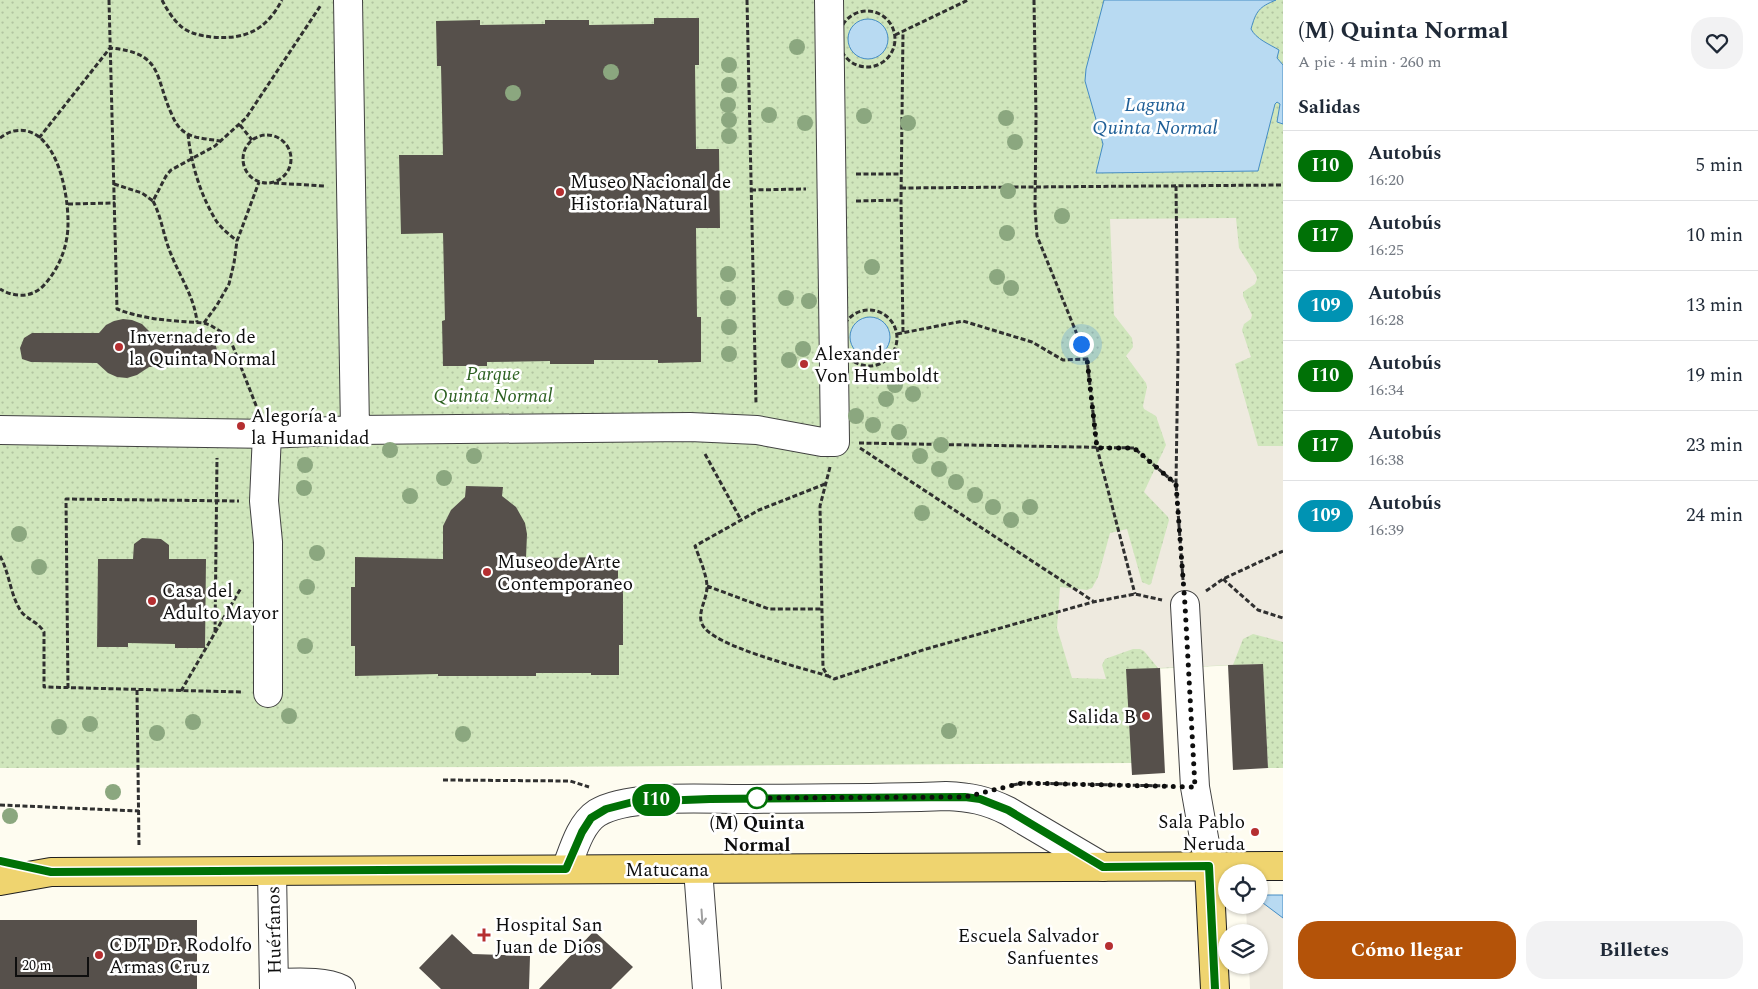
<!DOCTYPE html>
<html lang="es">
<meta charset="utf-8">
<style>
body{margin:0;font-family:Spectral,serif;background:#f2f2f3;color:#1f2937;height:100vh;display:flex;flex-direction:column;font-size:19px;white-space:nowrap}
*{box-sizing:border-box;margin:0}
p{font-size:16px;color:#747a83}
.icon{flex:none;width:28px;height:28px;fill:none;stroke:currentColor;stroke-width:2;stroke-linecap:round;stroke-linejoin:round}
.map{position:relative;flex:1;overflow:hidden}
.panel{display:flex;flex-direction:column;background:#fff;width:475px}
.panel>*{flex:none}
.badge{padding:0 10px;border-radius:16px;font-size:18px;line-height:32px}
.fabs{position:absolute;left:1218px;top:864px;display:grid;gap:10px}
.fabs a{display:grid;place-items:center;width:50px;height:50px;border-radius:50%;background:#fff;box-shadow:0 1px 4px #0004;font-size:25px}
.scale{position:absolute;left:15px;bottom:12px;width:74px;box-sizing:border-box;padding-left:5px;border:2px solid #0e0e0e;border-top:0;font-size:14px;line-height:18px;white-space:nowrap;color:#0e0e0e;-webkit-text-stroke:4px #fff;paint-order:stroke}
.you{position:absolute;width:25px;height:25px;margin:-12px;border:4px solid #fff;border-radius:50%;background:#1a73e8;box-shadow:0 0 0 8px #1a73e833}
.map>.badge{position:absolute;translate:-50% -50%;box-shadow:0 0 0 2px #fff}
h2{padding:0 15px;font-size:19px;line-height:45px}
.round{display:grid;place-items:center;flex:none;width:52px;height:52px;border-radius:20px;background:#f2f2f3}
.summary{display:flex;align-items:center;justify-content:space-between;height:85px;padding:0 15px}
h1{font-size:24px;font-weight:700;line-height:38px}
.button{display:flex;gap:10px;margin-top:auto;padding:10px 15px}
.button a{flex:1;height:58px;border-radius:20px;background:#b45309;color:#fff;font-size:20px;font-weight:700;line-height:58px;text-align:center}
.button a+a{background:#f2f2f3;color:#1f2937}
ul{padding:0;list-style:none}
li{display:flex;align-items:center;gap:15px;height:70px;padding:0 15px;border-top:1px solid #e0e1e3}
li div{flex:1}
li b{display:block;font-size:19px}
li em{font-style:normal}
li .badge{min-width:55px;font-weight:700;text-align:center}
main{display:flex;flex:1;min-height:0}
.map>svg:first-child{display:block}
</style>
<main>
<div class="map">
<svg width="1283" height="989" viewBox="0 0 1283 989">
<defs>
<pattern id="grass-dots" width="8" height="8" patternUnits="userSpaceOnUse" patternTransform="scale(1.25)"><rect width="8" height="8" fill="#d0e6bc"/><path d="M2 2h.1M6 6h.1" fill="none" stroke="#b1c4a0" stroke-width="1.8" stroke-linecap="round"/></pattern>
</defs>
<rect width="100%" height="100%" fill="#fefcf0"/>
<path fill="url(#grass-dots)" d="M 0,0 L 1283,0 L 1283,768 L 1268,768 L 1262,664 L 1127,670 L 1132,763 L 535,767 L 0,768 Z"/>
<path fill="#eeeadf" d="M 1236,218 L 1239,248 L 1256,275 L 1257,279 L 1255,284 L 1243,292 L 1243,296 L 1252,315 L 1251,319 L 1244,324 L 1242,330 L 1251,357 L 1235,364 L 1258,446 L 1283,446 L 1283,642 L 1253,634 L 1243,639 L 1233,665 L 1158,668 L 1144,651 L 1140,649 L 1133,649 L 1105,659 L 1102,665 L 1106,679 L 1072,678 L 1057,628 L 1060,587 L 1087,590 L 1092,588 L 1098,577 L 1110,533 L 1127,529 L 1142,582 L 1149,585 L 1151,584 L 1169,520 L 1168,517 L 1144,492 L 1166,445 L 1156,416 L 1144,409 L 1143,406 L 1147,387 L 1146,383 L 1126,356 L 1133,347 L 1132,338 L 1114,315 L 1110,219 Z
M 1259,900 L 1283,918 L 1283,989 L 1250,989 L 1249,965 L 1259,965 L 1259,932 L 1247,932 L 1246,905 L 1259,905 Z"/>
<path fill="#b8daf2" stroke="#448cc4" d="M 1104,0 L 1276,0 C 1259,7 1256,11 1251,29 C 1256,39 1269,44 1279,50 L 1277,58 L 1283,65 L 1283,124 L 1277,122 L 1280,104 L 1277,102 L 1275,104 L 1258,171 L 1096,173 L 1103,144 L 1085,81 L 1086,69 Z
M848 39a20 20 0 1 1 40 0a20 20 0 1 1-40 0Z
M850 337a20 20 0 1 1 40 0a20 20 0 1 1-40 0Z
M 1259,895 L 1283,895 L 1283,918 L 1259,900 Z"/>
<path fill="#56504b" d="M 654,18 L 699,18 L 699,65 L 695,65 L 696,149 L 719,149 L 720,228 L 696,228 L 697,317 L 701,317 L 701,362 L 658,363 L 658,360 L 594,360 L 594,364 L 550,364 L 550,361 L 487,362 L 487,366 L 443,366 L 442,321 L 445,320 L 443,233 L 401,234 L 399,155 L 443,155 L 441,66 L 437,66 L 436,21 L 480,20 L 480,25 L 545,24 L 545,20 L 589,20 L 589,25 L 654,24 Z
M 123,319 L 132,320 L 142,324 L 152,334 L 207,335 L 216,346 L 218,354 L 216,360 L 206,367 L 149,367 L 137,375 L 127,378 L 117,377 L 108,373 L 97,363 L 31,362 L 22,359 L 20,348 L 24,338 L 32,333 L 99,333 L 106,325 L 114,321 Z
M 466,486 L 503,487 L 502,496 L 516,507 L 525,523 L 527,534 L 526,558 L 618,557 L 618,586 L 623,586 L 623,645 L 619,645 L 619,675 L 591,675 L 591,673 L 536,673 L 536,676 L 438,676 L 438,674 L 355,676 L 355,646 L 351,646 L 351,587 L 355,587 L 355,557 L 443,559 L 443,526 L 451,510 L 465,497 Z
M 142,538 L 161,539 L 169,545 L 169,559 L 206,559 L 205,648 L 175,648 L 175,644 L 128,643 L 128,647 L 97,647 L 98,559 L 133,559 L 134,544 Z
M 1263,664 L 1268,768 L 1233,770 L 1228,665 Z
M 1160,668 L 1165,773 L 1132,775 L 1126,669 Z
M 0,920 L 197,920 L 197,989 L 0,989 Z
M 594,931 L 633,967 L 611,989 L 539,989 Z
M 452,934 L 473,954 L 530,956 L 529,989 L 441,989 L 419,968 Z"/>
<g fill="none" stroke-linecap="round" stroke-linejoin="round">
<defs>
<path id="minor" d="M 348,0 L 355,430
M 0,430 L 267,434 L 355,430 L 690,427 L 757,430 L 822,442 L 835,442 L 829,0
M 267,434 L 264,501 L 268,542 L 268,693
M 1185,605 L 1195,787 L 1209,866
M 566,869 C 573,851 580,824 597,813 C 628,794 703,799 740,799 C 809,798 877,799 946,796 C 970,797 986,800 1008,811 L 1103,867
M 698,869 L 707,989
M 272,871 L 274,989
M 274,983 C 293,983 323,980 341,989"/>
<path id="major" d="M 1209,866 L 1215,989
M 0,881 L 51,872 L 1283,866"/>
</defs>
<use href="#minor" stroke="#414141" stroke-width="30"/>
<use href="#major" stroke="#1f1f1f" stroke-width="30"/>
<path stroke="#303030" stroke-width="3" stroke-dasharray="5 2.5" stroke-linecap="butt" d="M 109,0 L 117,309 C 145,320 175,321 204,323 L 210,325 L 223,333 L 232,344 L 257,408
M 162,0 C 167,10 174,21 183,28 C 192,34 202,36 212,37 C 246,40 266,30 282,0
M 747,0 L 756,404
M 1034,0 L 1036,116 L 1035,209 L 1037,236 L 1087,359 L 1097,448 L 1135,594
M839 39a28 28 0 1 1 56 0a28 28 0 1 1-56 0Z
M 895,35 L 968,0
M 240,125 L 252,140
M 188,134 C 191,164 201,197 217,222 C 223,230 230,235 237,241
M243 159a24 24 0 1 1 48 0a24 24 0 1 1-48 0Z
M 0,138 C 4,135 9,132 14,131 C 59,122 72,206 67,237 C 64,255 57,270 45,284 C 33,298 15,298 0,289
M 39,138 L 110,48 C 164,53 154,76 172,115 C 175,122 179,129 186,133 C 196,139 209,139 220,141
M 856,174 L 901,174
M 274,183 L 325,186
M 114,184 L 142,193 L 153,201 L 166,176 L 171,170 L 215,146 L 246,118 L 321,5
M 1176,186 L 1178,352 L 1176,484 L 1183,580
M 901,188 L 1283,185
M 751,190 L 806,189
M 153,201 C 161,216 163,233 169,249 C 178,274 194,295 197,322
M 856,201 L 901,200
M 68,204 L 115,203
M841 338a28 28 0 1 1 56 0a28 28 0 1 1-56 0Z
M 204,323 L 217,305 L 229,284 L 234,263 L 237,241 L 259,182
M 903,332 L 901,200 L 903,32
M 897,334 L 963,321 L 1032,342 L 1063,360 L 1087,359
M 859,443 L 1134,448 L 1176,484
M 860,448 L 1093,601
M 705,454 L 741,520
M 830,467 L 820,506 L 823,668 L 828,676 L 834,679 L 926,649 L 1093,602 L 1135,594 L 1162,600
M 825,484 L 759,510 L 695,546 C 699,557 707,575 707,587 C 707,599 697,613 702,624 C 711,646 803,668 828,676
M 0,556 C 9,572 10,592 19,608 C 24,619 37,620 44,632 L 44,687 L 242,692
M 1223,579 L 1258,610 L 1283,618
M 707,586 L 769,609 L 821,609
M 1206,591 L 1223,579 L 1283,551
M 215,632 L 217,458
M 68,688 L 66,499 L 239,501
M 137,690 L 139,847
M 181,691 L 241,588
M 443,780 L 570,781 L 589,787
M 1013,785 L 1022,783 L 1169,786
M 0,805 L 139,811"/>
<use href="#minor" stroke="#fff" stroke-width="28"/>
<use href="#major" stroke="#efd46f" stroke-width="28"/>
</g>
<g fill="#8ba77f">
<circle cx="797" cy="47" r="8"/>
<circle cx="729" cy="65" r="8"/>
<circle cx="611" cy="72" r="8"/>
<circle cx="729" cy="85" r="8"/>
<circle cx="513" cy="93" r="8"/>
<circle cx="728" cy="105" r="8"/>
<circle cx="769" cy="115" r="8"/>
<circle cx="864" cy="116" r="8"/>
<circle cx="1006" cy="118" r="8"/>
<circle cx="729" cy="120" r="8"/>
<circle cx="805" cy="123" r="8"/>
<circle cx="908" cy="123" r="8"/>
<circle cx="729" cy="136" r="8"/>
<circle cx="1015" cy="142" r="8"/>
<circle cx="1008" cy="191" r="8"/>
<circle cx="1062" cy="216" r="8"/>
<circle cx="1007" cy="233" r="8"/>
<circle cx="872" cy="267" r="8"/>
<circle cx="728" cy="274" r="8"/>
<circle cx="997" cy="277" r="8"/>
<circle cx="1011" cy="288" r="8"/>
<circle cx="728" cy="298" r="8"/>
<circle cx="786" cy="298" r="8"/>
<circle cx="809" cy="301" r="8"/>
<circle cx="729" cy="327" r="8"/>
<circle cx="803" cy="349" r="8"/>
<circle cx="729" cy="354" r="8"/>
<circle cx="789" cy="360" r="8"/>
<circle cx="895" cy="385" r="8"/>
<circle cx="913" cy="394" r="8"/>
<circle cx="886" cy="399" r="8"/>
<circle cx="856" cy="416" r="8"/>
<circle cx="873" cy="425" r="8"/>
<circle cx="899" cy="432" r="8"/>
<circle cx="941" cy="445" r="8"/>
<circle cx="390" cy="450" r="8"/>
<circle cx="474" cy="456" r="8"/>
<circle cx="920" cy="456" r="8"/>
<circle cx="305" cy="465" r="8"/>
<circle cx="939" cy="469" r="8"/>
<circle cx="444" cy="478" r="8"/>
<circle cx="956" cy="482" r="8"/>
<circle cx="304" cy="488" r="8"/>
<circle cx="975" cy="495" r="8"/>
<circle cx="410" cy="496" r="8"/>
<circle cx="993" cy="507" r="8"/>
<circle cx="1030" cy="507" r="8"/>
<circle cx="922" cy="513" r="8"/>
<circle cx="1011" cy="520" r="8"/>
<circle cx="19" cy="534" r="8"/>
<circle cx="317" cy="553" r="8"/>
<circle cx="39" cy="567" r="8"/>
<circle cx="307" cy="587" r="8"/>
<circle cx="305" cy="646" r="8"/>
<circle cx="289" cy="716" r="8"/>
<circle cx="193" cy="722" r="8"/>
<circle cx="90" cy="724" r="8"/>
<circle cx="59" cy="727" r="8"/>
<circle cx="949" cy="731" r="8"/>
<circle cx="157" cy="733" r="8"/>
<circle cx="463" cy="734" r="8"/>
<circle cx="113" cy="792" r="8"/>
<circle cx="10" cy="816" r="8"/>
</g>
<defs><path id="oneway-shaft" d="M-6 0H5M1.5-3L5.5 0L1.5 3" fill="none" stroke-width="1.6" stroke-linecap="round" stroke-linejoin="round" transform="scale(1.25)"/></defs>
<use stroke="#9f9f9f" href="#oneway-shaft" transform="translate(702 917) rotate(86)"/>
<g fill="none" stroke-linecap="round" stroke-linejoin="round">
<defs>
<path id="line" d="M 0,861 L 51,872 L 566,869 L 582,832 L 591,818 L 606,809 L 633,802 L 710,799 L 965,797 L 980,799 L 1008,810 L 1103,867 L 1209,866 L 1215,989"/>
</defs>
<use href="#line" stroke="#fff" stroke-width="11"/>
<use href="#line" stroke="#007106" stroke-width="8"/>
<path stroke="#0e0e0e" stroke-width="5" stroke-dasharray="0 9" d="M 757,798 L 750,798 L 965,797 L 1022,783 L 1195,787 L 1185,605 L 1176,484 L 1134,448 L 1097,448 L 1087,359 L 1081,344"/>
</g>
<g fill="#b52f31" stroke="#fff" stroke-width="2">
<circle cx="560" cy="192" r="5"/>
<circle cx="119" cy="347" r="5"/>
<circle cx="804" cy="364" r="5"/>
<circle cx="241" cy="426" r="5"/>
<circle cx="487" cy="572" r="5"/>
<circle cx="152" cy="601" r="5"/>
<circle cx="1146" cy="716" r="5"/>
<circle cx="1255" cy="832" r="5"/>
<path d="M481.5 927.5h5v5h5v5h-5v5h-5v-5h-5v-5h5z"/>
<circle cx="1109" cy="946" r="5"/>
<circle cx="99" cy="955" r="5"/>
</g>
<circle fill="#fff" stroke="#007106" stroke-width="2.5" cx="757" cy="798" r="10"/>
<g text-anchor="middle" stroke-width="5" stroke-linejoin="round" paint-order="stroke">
<g font-size="19" fill="#0e0e0e" stroke="#fff" text-anchor="start">
<text x="570" y="188">Museo Nacional de<tspan x="570" dy="22">Historia Natural</tspan></text>
<text x="129" y="343">Invernadero de<tspan x="129" dy="22">la Quinta Normal</tspan></text>
<text x="814" y="360">Alexander<tspan x="814" dy="22">Von Humboldt</tspan></text>
<text x="251" y="422">Alegoría a<tspan x="251" dy="22">la Humanidad</tspan></text>
<text x="497" y="568">Museo de Arte<tspan x="497" dy="22">Contemporaneo</tspan></text>
<text x="162" y="597">Casa del<tspan x="162" dy="22">Adulto Mayor</tspan></text>
<text x="1136" y="723" text-anchor="end">Salida B</text>
<text x="1245" y="828" text-anchor="end">Sala Pablo<tspan x="1245" dy="22">Neruda</tspan></text>
<text x="495" y="931">Hospital San<tspan x="495" dy="22">Juan de Dios</tspan></text>
<text x="1099" y="942" text-anchor="end">Escuela Salvador<tspan x="1099" dy="22">Sanfuentes</tspan></text>
<text x="109" y="951">CDT Dr. Rodolfo<tspan x="109" dy="22">Armas Cruz</tspan></text>
</g>
<g font-size="19" font-style="italic" fill="#2d6122" stroke="#fff">
<text x="493" y="380">Parque<tspan x="493" dy="22">Quinta Normal</tspan></text>
</g>
<g font-size="19" font-weight="bold" fill="#0e0e0e" stroke="#fff">
<text x="757" y="829">(M) Quinta<tspan x="757" dy="22">Normal</tspan></text>
</g>
<g font-size="19" fill="#0e0e0e" stroke="#fff">
<text x="667" y="876">Matucana</text>
<text transform="translate(273 930) rotate(-91)" y="7">Huérfanos</text>
</g>
<g font-size="20" font-style="italic" fill="#1f5f97" stroke="#fff">
<text x="1155" y="111">Laguna<tspan x="1155" dy="23">Quinta Normal</tspan></text>
</g>
</g>
</svg>
<div class="fabs">
<a><svg class="icon" aria-label="locate" viewBox="0 0 24 24"><circle cx="12" cy="12" r="6"/><path d="M12 2v4M12 18v4M2 12h4M18 12h4"/></svg></a>
<a><svg class="icon" aria-label="layers" viewBox="0 0 24 24"><path d="M12 4l9 5-9 5-9-5zM3 14l9 5 9-5"/></svg></a>
</div>
<div class="scale">20 m</div>
<div class="you" style="left:1081px;top:344px"></div>
<b class="badge" style="left:656px;top:800px;background:#007106;color:#fff">I10</b>
</div>
<section class="panel">
<div class="summary"><div><h1>(M) Quinta Normal</h1><p>A pie · 4 min · 260 m</p></div><a class="round"><svg class="icon" aria-label="heart" viewBox="0 0 24 24"><path d="M12 20l-8-8c-3-5 5-10 8-4 3-6 11-1 8 4z"/></svg></a></div>
<h2>Salidas</h2>
<ul>
<li><span class="badge" style="background:#007106;color:#fff">I10</span><div><b>Autobús</b><p>16:20</p></div><em>5 min</em></li>
<li><span class="badge" style="background:#007106;color:#fff">I17</span><div><b>Autobús</b><p>16:25</p></div><em>10 min</em></li>
<li><span class="badge" style="background:#0093b3;color:#fff">109</span><div><b>Autobús</b><p>16:28</p></div><em>13 min</em></li>
<li><span class="badge" style="background:#007106;color:#fff">I10</span><div><b>Autobús</b><p>16:34</p></div><em>19 min</em></li>
<li><span class="badge" style="background:#007106;color:#fff">I17</span><div><b>Autobús</b><p>16:38</p></div><em>23 min</em></li>
<li><span class="badge" style="background:#0093b3;color:#fff">109</span><div><b>Autobús</b><p>16:39</p></div><em>24 min</em></li>
</ul>
<div class="button"><a>Cómo llegar</a><a>Billetes</a></div>
</section>
</main>
